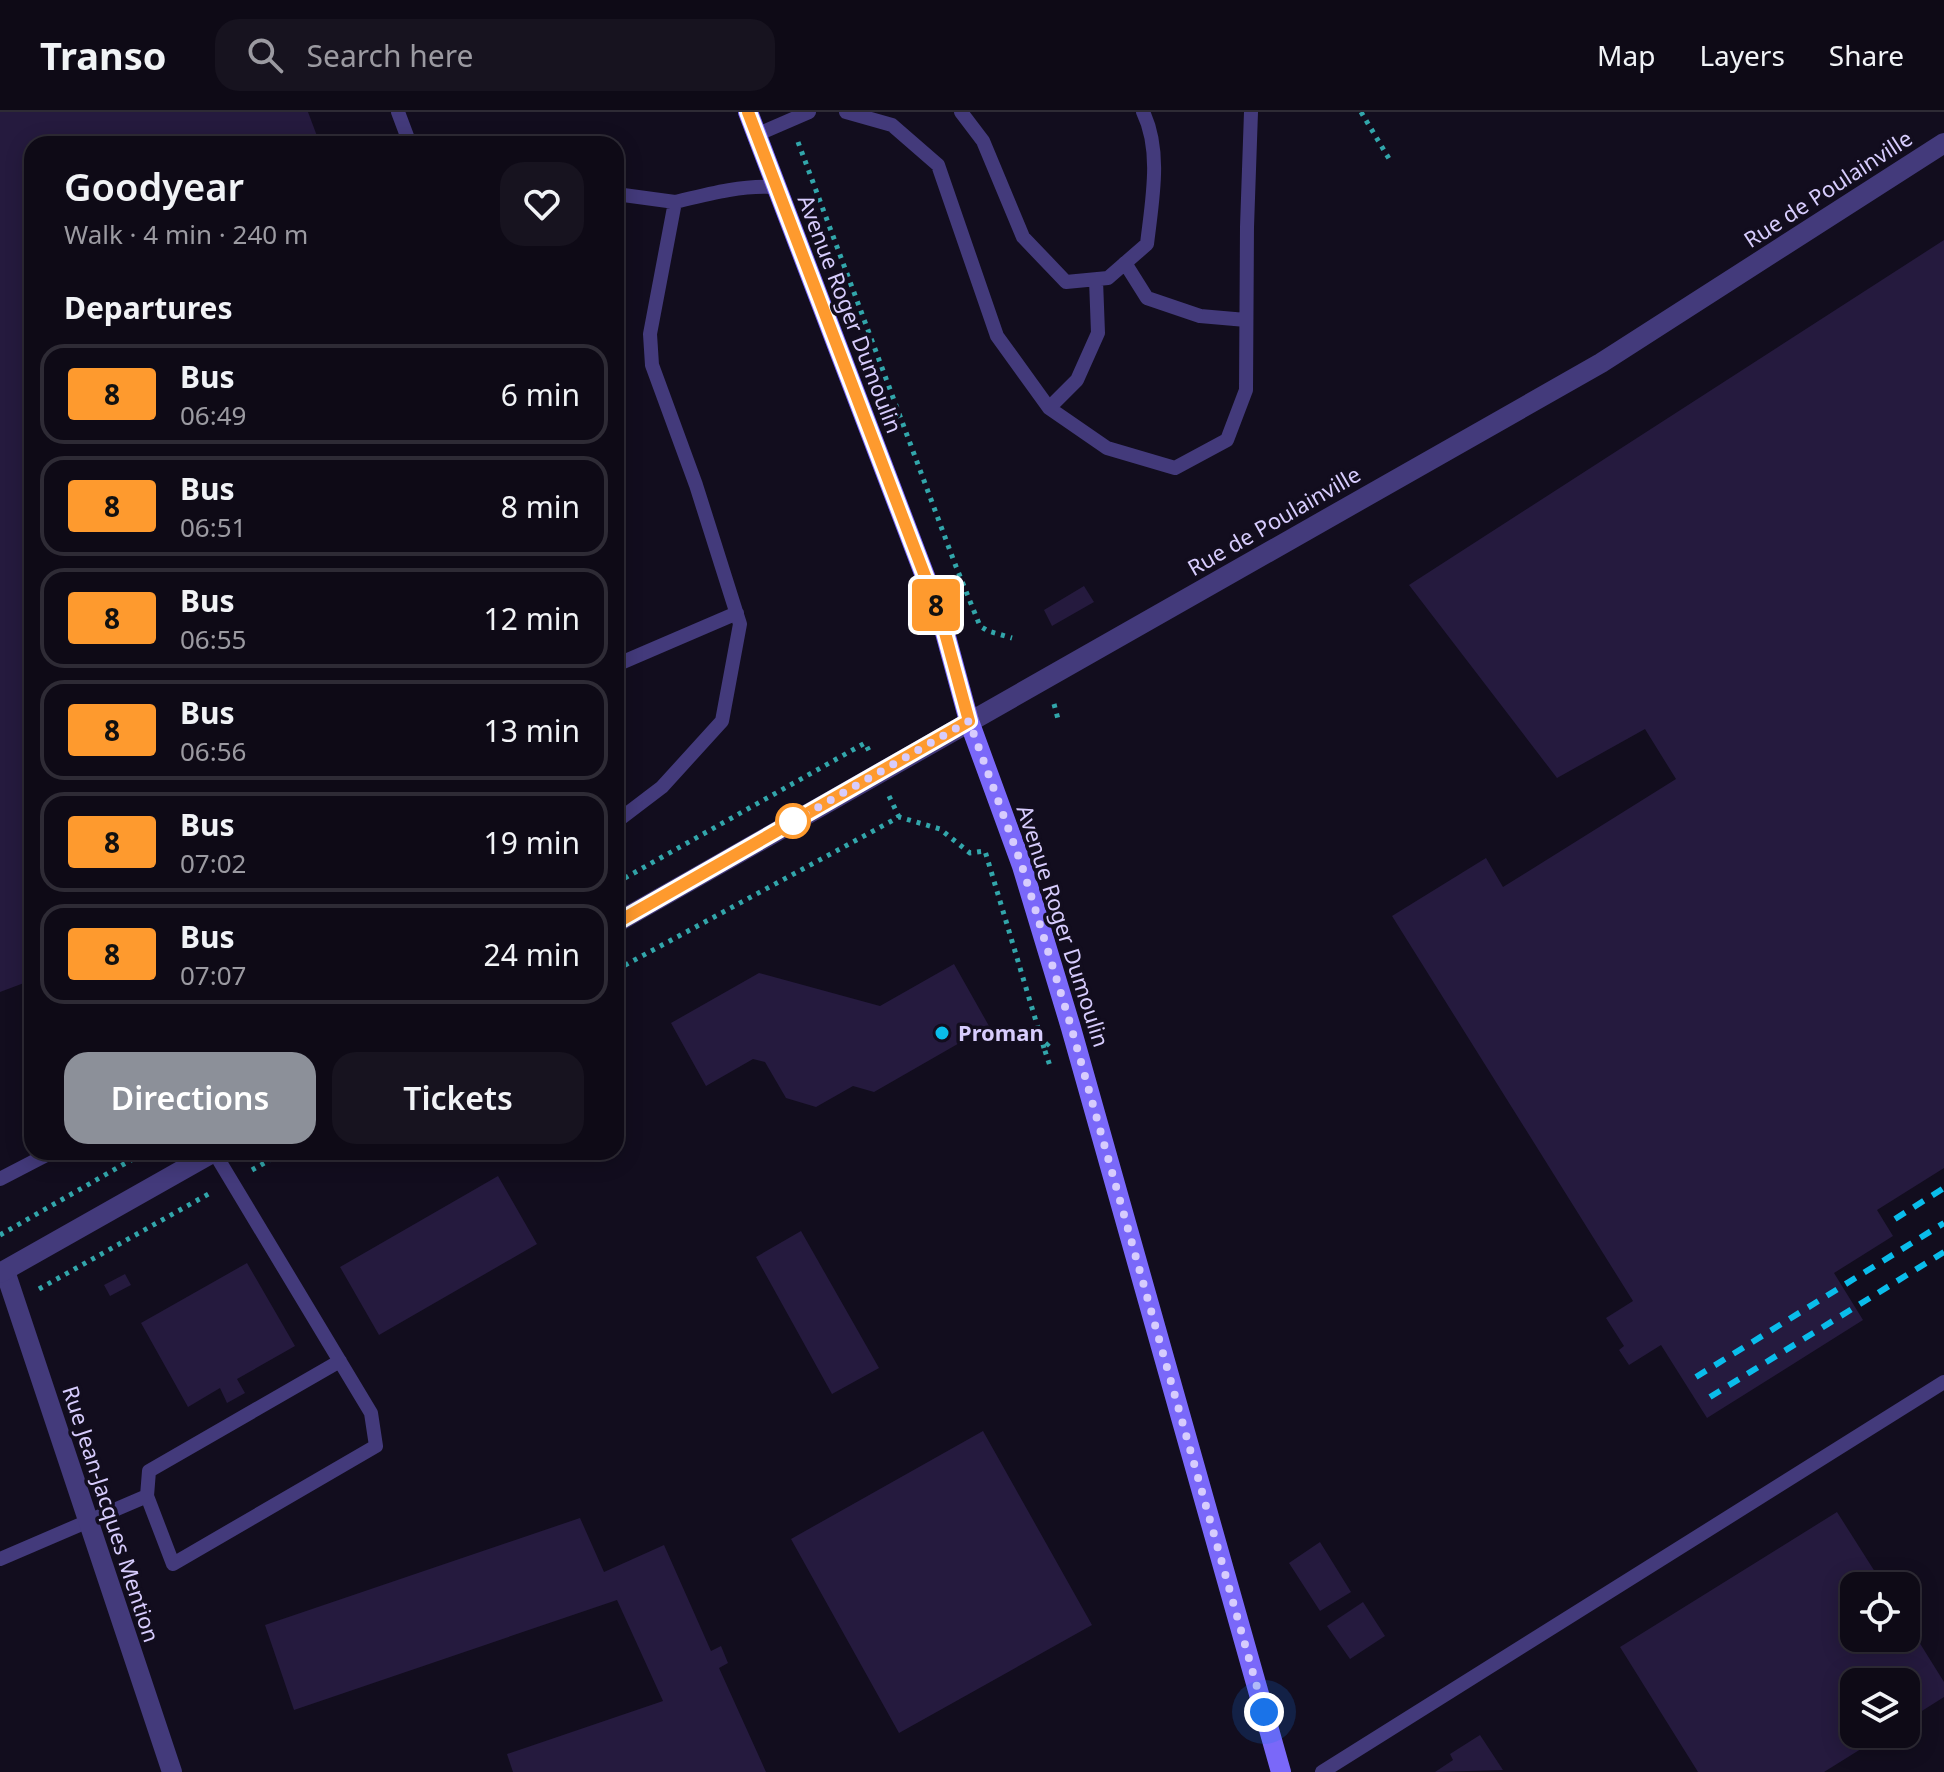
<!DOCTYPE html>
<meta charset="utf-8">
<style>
body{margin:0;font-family:"Noto Sans",sans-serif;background:#17131f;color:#f1f3f6;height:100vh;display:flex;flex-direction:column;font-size:30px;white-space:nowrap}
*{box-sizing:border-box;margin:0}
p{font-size:26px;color:#9b9aa1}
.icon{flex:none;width:44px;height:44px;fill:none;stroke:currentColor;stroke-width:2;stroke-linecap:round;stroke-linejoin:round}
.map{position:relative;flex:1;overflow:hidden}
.sheet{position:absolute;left:24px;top:24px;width:600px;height:1024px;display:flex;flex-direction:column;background:#0e0a16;border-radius:24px;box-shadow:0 4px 20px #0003,0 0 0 2px #2e2b35}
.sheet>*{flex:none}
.badge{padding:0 16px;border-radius:6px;font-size:28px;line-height:52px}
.buttons{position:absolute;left:1840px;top:1460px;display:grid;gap:16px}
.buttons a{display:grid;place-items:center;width:80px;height:80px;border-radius:16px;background:#0e0a16;box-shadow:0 4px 20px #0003,0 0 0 2px #2e2b35;font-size:40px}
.you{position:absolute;width:40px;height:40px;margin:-20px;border:6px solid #fff;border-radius:50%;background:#1a73e8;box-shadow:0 0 0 12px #1a73e833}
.map>.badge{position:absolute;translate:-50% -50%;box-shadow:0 0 0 4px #fff}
h2{padding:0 40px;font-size:30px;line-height:72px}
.round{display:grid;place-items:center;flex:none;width:84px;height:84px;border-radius:24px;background:#17131f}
.head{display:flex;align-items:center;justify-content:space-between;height:136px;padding:0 40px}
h1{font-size:38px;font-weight:600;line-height:60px}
.action{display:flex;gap:16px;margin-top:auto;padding:16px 40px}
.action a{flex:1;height:92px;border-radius:24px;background:#8c9099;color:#fff;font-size:32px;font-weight:600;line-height:92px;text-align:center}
.action a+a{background:#17131f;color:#f1f3f6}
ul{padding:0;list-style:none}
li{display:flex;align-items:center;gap:24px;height:100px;margin:0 16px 12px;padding:0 24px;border:4px solid #2e2b35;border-radius:24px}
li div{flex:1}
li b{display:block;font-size:30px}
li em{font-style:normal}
li .badge{min-width:88px;font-weight:700;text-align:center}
header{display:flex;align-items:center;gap:48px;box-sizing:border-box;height:112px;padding:0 40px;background:#0e0a16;border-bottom:2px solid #2e2b35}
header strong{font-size:38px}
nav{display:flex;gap:44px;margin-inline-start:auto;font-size:28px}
.search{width:560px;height:72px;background:#17131f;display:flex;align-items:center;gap:20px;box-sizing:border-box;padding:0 28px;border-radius:24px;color:#9b9aa1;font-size:30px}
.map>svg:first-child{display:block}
</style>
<header>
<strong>Transo</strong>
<div class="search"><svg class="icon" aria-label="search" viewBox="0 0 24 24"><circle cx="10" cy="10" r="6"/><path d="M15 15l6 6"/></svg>Search here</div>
<nav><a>Map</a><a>Layers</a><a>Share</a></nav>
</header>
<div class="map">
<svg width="1944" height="1660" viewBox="0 0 1944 1660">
<rect width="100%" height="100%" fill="#120d1e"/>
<path fill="#251a3e" d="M 0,0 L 308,0 L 320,32 L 32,32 L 32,868 L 0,880 Z
M 1944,128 L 1944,1056 L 1877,1098 L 1893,1124 L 1834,1161 L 1863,1208 L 1707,1306 L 1661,1233 L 1629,1253 L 1619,1238 L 1624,1234 L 1606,1206 L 1633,1189 L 1392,804 L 1486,746 L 1503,775 L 1676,667 L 1645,617 L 1557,666 L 1409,473 Z
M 1084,474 L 1094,490 L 1052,514 L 1044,498 Z
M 954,852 L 989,914 L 874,980 L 853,974 L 816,995 L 786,986 L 765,950 L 753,947 L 706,974 L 671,911 L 759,861 L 880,894 Z
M 498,1064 L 537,1132 L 379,1223 L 340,1155 Z
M 801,1119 L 879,1256 L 832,1282 L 756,1145 Z
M 247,1151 L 295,1234 L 237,1267 L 245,1281 L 227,1291 L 220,1276 L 188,1295 L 141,1211 Z
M 125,1162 L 131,1173 L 110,1184 L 104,1173 Z
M 983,1319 L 1092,1513 L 899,1621 L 791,1427 Z
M 1837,1400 L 1884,1474 L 1854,1474 L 1854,1526 L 1906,1526 L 1906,1509 L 1944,1570 L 1944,1585 L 1906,1609 L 1906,1570 L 1854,1570 L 1854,1622 L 1885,1622 L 1824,1660 L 1698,1660 L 1620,1535 Z
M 580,1406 L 604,1460 L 664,1433 L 711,1539 L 721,1534 L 728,1551 L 719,1556 L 766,1660 L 513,1660 L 507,1642 L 663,1589 L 617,1488 L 294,1598 L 265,1513 Z
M 1320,1430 L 1351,1480 L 1320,1499 L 1289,1451 Z
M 1363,1490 L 1385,1524 L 1350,1547 L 1327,1514 Z
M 1480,1623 L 1503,1658 L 1435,1660 L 1453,1648 L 1450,1642 Z"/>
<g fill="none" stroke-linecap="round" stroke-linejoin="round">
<path stroke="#32a6ab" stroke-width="5" stroke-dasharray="4 6" stroke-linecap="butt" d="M 1361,0 L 1391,50
M 798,30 L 955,452 L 980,514 L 988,519 L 1012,526
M 1054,592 L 1058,607
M 889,684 L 899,705
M 616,771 L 865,631 L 869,639
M 616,858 L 899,705 L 940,717 L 970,741 L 985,739 L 1044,936
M 1049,931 L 1044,936 L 1050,954
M 252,1058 L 284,1040
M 0,1123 L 145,1040
M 39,1177 L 212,1080"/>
<path stroke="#433a7b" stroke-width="14" d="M 398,0 L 410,32
M 846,0 L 892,13 L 938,53 L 997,224 L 1049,296 L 1107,336 L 1175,356 L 1227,328 L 1246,278 L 1247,115 L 1251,0
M 961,0 L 983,29 L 1023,125 L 1066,170 L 1108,166 L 1147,132 C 1152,89 1162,39 1143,0
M 756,23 L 809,0
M 616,82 L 675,90
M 1125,151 L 1147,186 L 1200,204 L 1246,208
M 1049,296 L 1077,268 L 1098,221 L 1096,168
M 616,553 L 737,501
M 616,710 L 662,675 L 722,609 L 740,512 L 696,373 L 652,253 L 650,222 L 675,90 C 708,82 741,73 775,75
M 214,1040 L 371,1301 L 376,1334 L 173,1452 L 147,1384 L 149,1359 L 340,1249
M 0,1067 L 52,1040
M 0,1447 L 147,1384
M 1322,1660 L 1944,1270"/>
<path stroke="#433a7b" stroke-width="20" d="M 5,1159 L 172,1660"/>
<path stroke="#433a7b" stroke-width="20" d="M 616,811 L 1601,251 L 1944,31
M 0,1161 L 214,1040"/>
<path stroke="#7a68f9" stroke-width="20" d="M 748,0 L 941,506 L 969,609 L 1022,754 L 1071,916 L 1281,1660"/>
<path stroke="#0abdeb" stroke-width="6" stroke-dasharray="12 10" stroke-linecap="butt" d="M 1895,1107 L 1944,1076
M 1696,1265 L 1944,1111
M 1710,1285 L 1944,1140"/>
</g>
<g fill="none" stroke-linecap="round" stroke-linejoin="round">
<defs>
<path id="line" d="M 616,811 L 969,609 L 941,506 L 748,0"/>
</defs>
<use href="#line" stroke="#fff" stroke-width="18"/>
<use href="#line" stroke="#fe9a2e" stroke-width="12"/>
<path stroke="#d7ccfd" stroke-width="8" stroke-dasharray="0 14.4" d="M 793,709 L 787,713 L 969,609 L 1022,754 L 1070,911 L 1264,1600"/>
</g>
<circle fill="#fff" stroke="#fe9a2e" stroke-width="4" cx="793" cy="709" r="16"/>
<circle fill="#0abdeb" stroke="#120d1e" stroke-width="3" cx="942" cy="921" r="8"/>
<g text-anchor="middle" stroke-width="7" stroke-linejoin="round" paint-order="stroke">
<g font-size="22" fill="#d7ccfd" stroke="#120d1e">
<text transform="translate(1828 77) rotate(-33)" y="8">Rue de Poulainville</text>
<text transform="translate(850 202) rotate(69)" y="8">Avenue Roger Dumoulin</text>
<text transform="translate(1274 409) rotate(-30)" y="8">Rue de Poulainville</text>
<text transform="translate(1063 814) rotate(72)" y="8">Avenue Roger Dumoulin</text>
<text transform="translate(111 1402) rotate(72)" y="8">Rue Jean-Jacques Mention</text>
</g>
<g font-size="22" font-weight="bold" fill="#d7ccfd" stroke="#120d1e" text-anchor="start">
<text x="958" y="929">Proman</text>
</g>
</g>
</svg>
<div class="buttons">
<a><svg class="icon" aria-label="locate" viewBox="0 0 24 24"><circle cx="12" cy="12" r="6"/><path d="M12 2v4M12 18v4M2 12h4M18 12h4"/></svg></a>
<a><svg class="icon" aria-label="layers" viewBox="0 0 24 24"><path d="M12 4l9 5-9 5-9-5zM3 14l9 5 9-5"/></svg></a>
</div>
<div class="you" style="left:1264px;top:1600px"></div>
<b class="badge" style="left:936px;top:493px;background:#fe9a2e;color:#111">8</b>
<section class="sheet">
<div class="head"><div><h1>Goodyear</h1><p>Walk · 4 min · 240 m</p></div><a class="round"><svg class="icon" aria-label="heart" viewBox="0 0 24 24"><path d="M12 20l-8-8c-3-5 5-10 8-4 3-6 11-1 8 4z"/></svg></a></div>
<h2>Departures</h2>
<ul>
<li><span class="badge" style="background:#fe9a2e;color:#111">8</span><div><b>Bus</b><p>06:49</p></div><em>6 min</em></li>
<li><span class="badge" style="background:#fe9a2e;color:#111">8</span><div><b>Bus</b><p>06:51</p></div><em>8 min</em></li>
<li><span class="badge" style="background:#fe9a2e;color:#111">8</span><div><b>Bus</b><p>06:55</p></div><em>12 min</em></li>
<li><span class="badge" style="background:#fe9a2e;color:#111">8</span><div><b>Bus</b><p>06:56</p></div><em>13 min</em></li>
<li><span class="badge" style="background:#fe9a2e;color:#111">8</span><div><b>Bus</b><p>07:02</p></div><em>19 min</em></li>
<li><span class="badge" style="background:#fe9a2e;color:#111">8</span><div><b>Bus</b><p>07:07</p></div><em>24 min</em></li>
</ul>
<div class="action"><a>Directions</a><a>Tickets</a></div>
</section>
</div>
